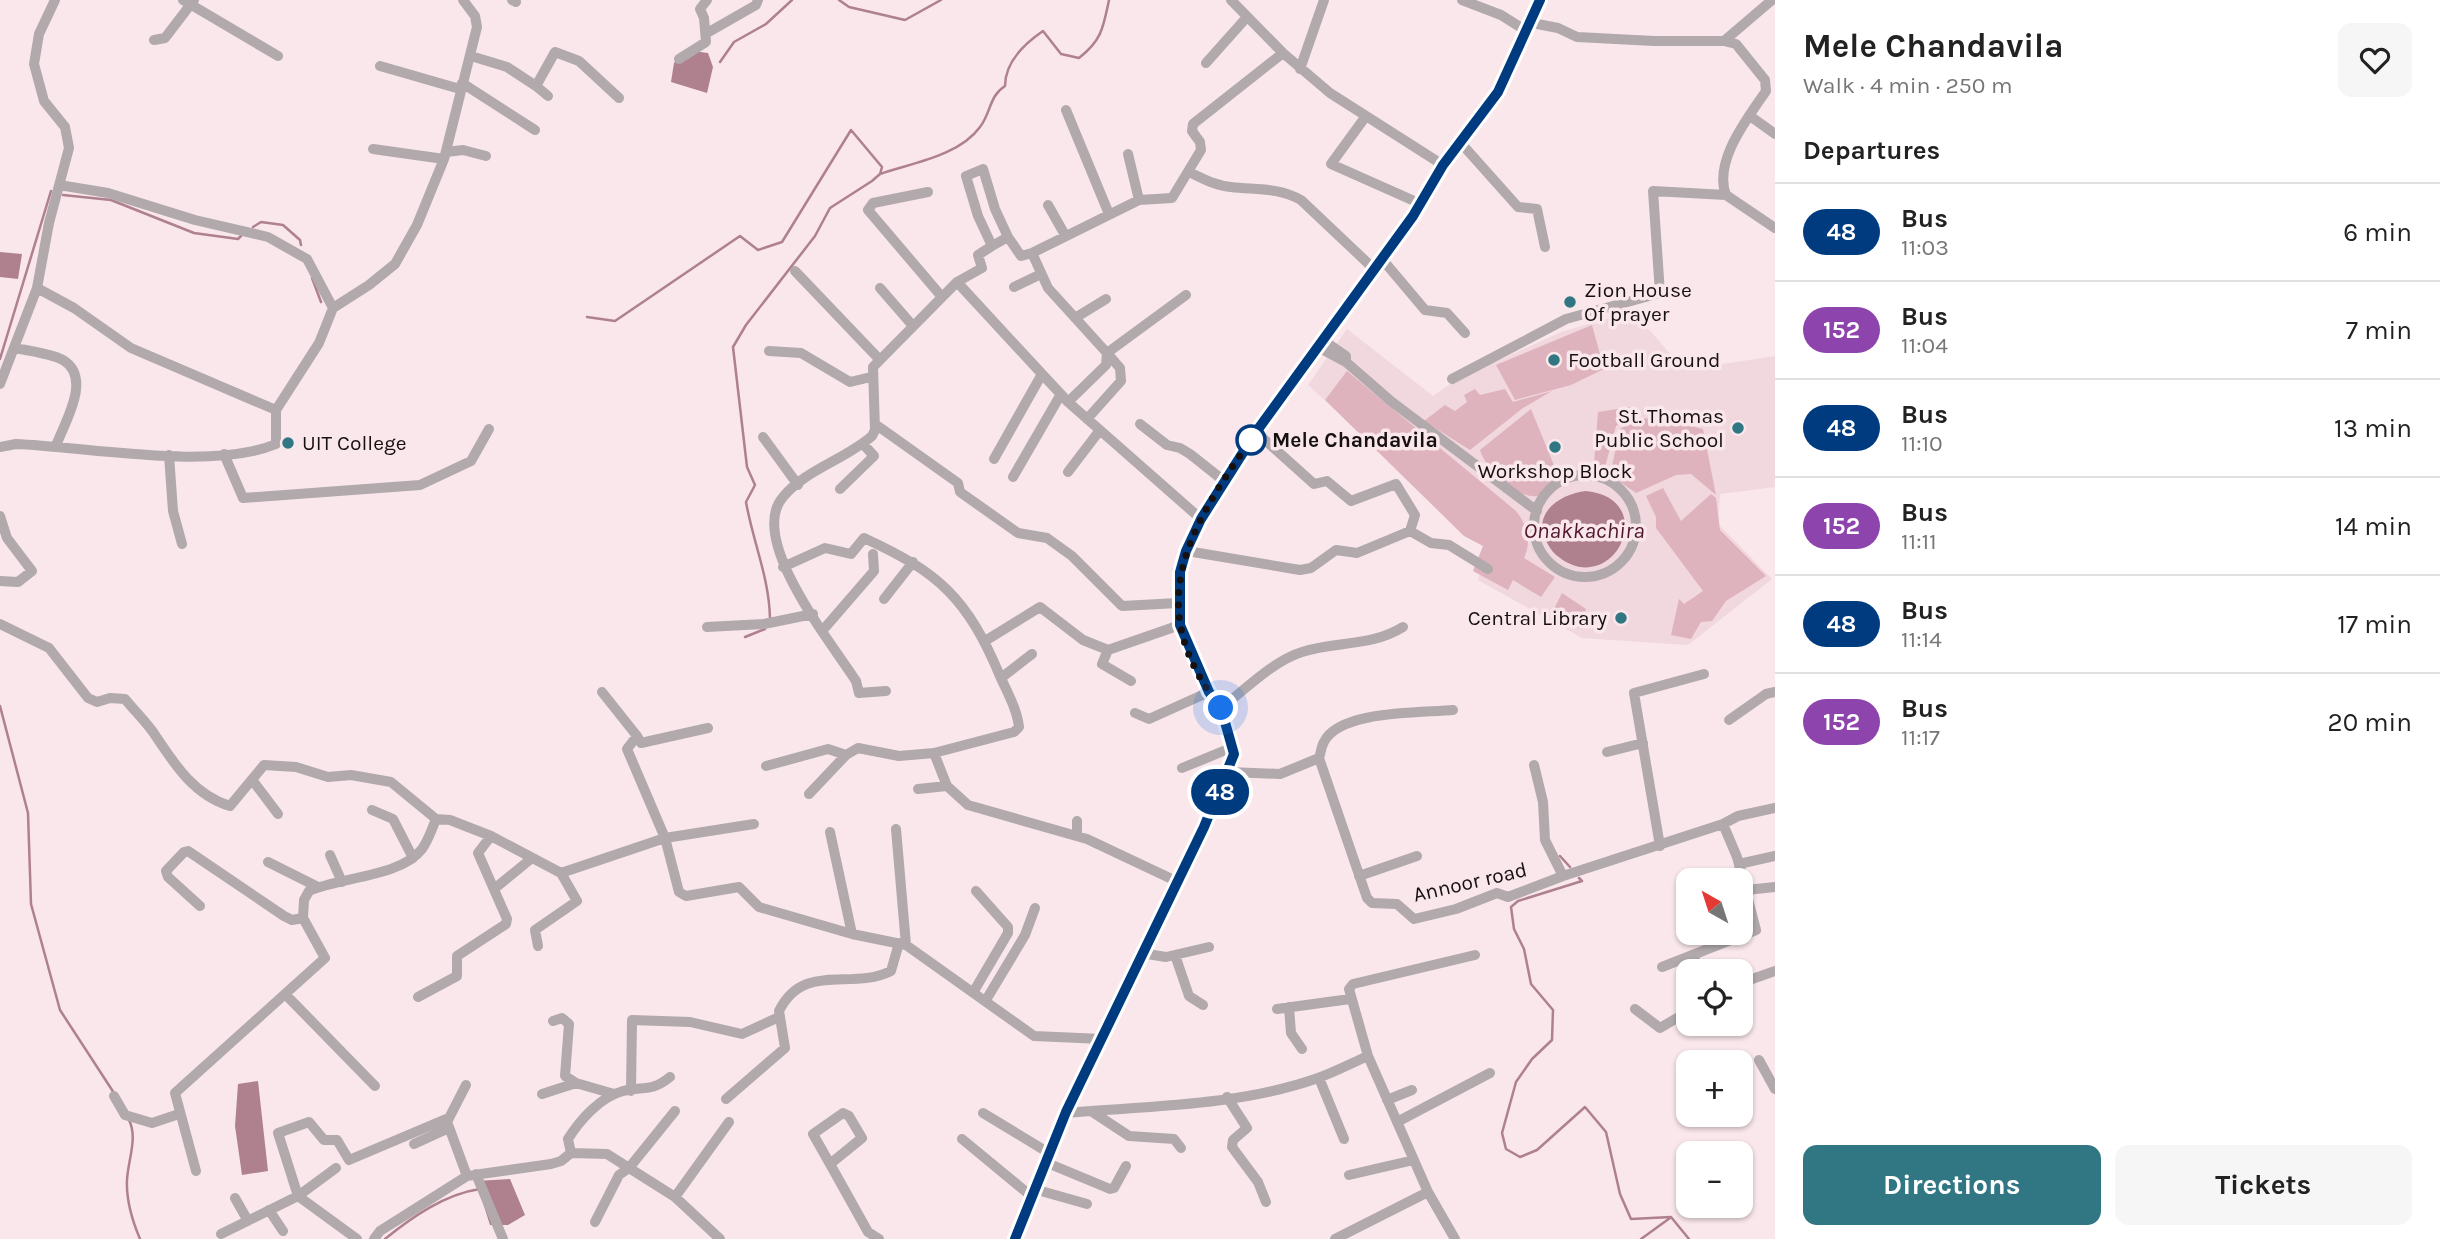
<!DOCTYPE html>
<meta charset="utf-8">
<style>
body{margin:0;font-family:Karla,sans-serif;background:#f6f6f6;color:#222;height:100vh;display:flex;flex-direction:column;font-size:26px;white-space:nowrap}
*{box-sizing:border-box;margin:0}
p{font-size:23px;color:#767676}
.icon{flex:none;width:38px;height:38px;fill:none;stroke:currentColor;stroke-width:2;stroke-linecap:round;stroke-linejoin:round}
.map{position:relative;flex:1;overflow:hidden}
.sheet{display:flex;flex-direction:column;background:#fff;width:665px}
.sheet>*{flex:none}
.badge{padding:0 14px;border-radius:23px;font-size:24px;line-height:46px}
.needle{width:46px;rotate:321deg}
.controls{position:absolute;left:1676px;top:868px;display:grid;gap:14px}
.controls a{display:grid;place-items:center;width:77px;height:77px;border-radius:14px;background:#fff;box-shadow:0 2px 5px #0004;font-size:35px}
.you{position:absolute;width:35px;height:35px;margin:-18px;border:5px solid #fff;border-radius:50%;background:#1a73e8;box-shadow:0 0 0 10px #1a73e833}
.map>.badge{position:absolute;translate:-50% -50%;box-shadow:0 0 0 4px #fff}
h2{padding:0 28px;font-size:26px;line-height:63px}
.round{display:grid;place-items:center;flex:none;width:74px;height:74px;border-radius:14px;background:#f6f6f6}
.summary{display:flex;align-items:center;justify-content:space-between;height:119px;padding:0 28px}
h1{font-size:33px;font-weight:700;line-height:52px}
.cta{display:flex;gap:14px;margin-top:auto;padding:14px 28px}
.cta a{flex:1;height:80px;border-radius:14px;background:#307783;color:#fff;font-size:28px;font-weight:700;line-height:80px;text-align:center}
.cta a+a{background:#f6f6f6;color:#222}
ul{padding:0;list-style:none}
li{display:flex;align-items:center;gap:21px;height:98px;padding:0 28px;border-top:2px solid #e0e0e0}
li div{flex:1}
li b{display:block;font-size:26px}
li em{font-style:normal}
li .badge{min-width:77px;font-weight:700;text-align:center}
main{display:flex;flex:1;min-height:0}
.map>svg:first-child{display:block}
</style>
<main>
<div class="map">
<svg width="1775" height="1239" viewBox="0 0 1775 1239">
<rect width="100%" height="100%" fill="#f9e7eb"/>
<path fill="#f1d7de" d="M 1633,311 L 1684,370 L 1775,356 L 1775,487 L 1720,494 L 1718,524 L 1772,579 L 1688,645 L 1582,638 L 1478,580 L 1488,547 L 1308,385 L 1347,329 L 1433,396 L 1456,380 L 1561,332 Z"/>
<path fill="#deb3be" d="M 1592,325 L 1604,369 L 1571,385 L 1515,400 L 1496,365 Z
M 1347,371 L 1516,511 C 1527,525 1532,541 1524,558 L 1555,577 L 1541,597 L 1513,580 L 1508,590 L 1473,571 L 1483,546 L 1464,536 L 1325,400 Z
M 1475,389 L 1480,395 L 1505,389 L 1513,402 L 1552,391 L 1523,408 L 1470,450 L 1424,421 L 1445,405 L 1455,411 L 1467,402 L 1464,395 Z
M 1630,407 L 1634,409 L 1632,416 L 1616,426 L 1602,478 L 1593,476 L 1598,412 Z
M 1531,409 L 1560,480 C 1554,486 1546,494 1537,496 C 1516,499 1485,468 1480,450 Z
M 1636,418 L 1662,419 L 1703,429 L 1716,495 L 1691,474 L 1676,475 L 1636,493 L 1610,475 L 1620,429 Z
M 1663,488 L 1681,521 L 1711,494 L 1716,498 L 1720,530 L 1766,576 L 1726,601 L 1712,621 L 1701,622 L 1691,639 L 1671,635 L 1679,599 L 1684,604 L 1703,591 L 1656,528 L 1656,517 L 1646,496 Z
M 1562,593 L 1586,609 L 1583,629 L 1560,624 L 1551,615 Z"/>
<path fill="#af808d" d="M 685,50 L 708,53 L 713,67 L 707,93 L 671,82 L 674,63 Z
M 0,252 L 22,254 L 18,279 L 0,277 Z
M 1586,491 C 1663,499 1612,604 1555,554 C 1547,546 1540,531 1543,520 C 1548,502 1569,493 1586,491 Z
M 258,1081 L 268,1171 L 242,1175 L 235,1126 L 238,1084 Z
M 510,1179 L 525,1215 L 508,1225 L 490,1225 L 476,1181 Z"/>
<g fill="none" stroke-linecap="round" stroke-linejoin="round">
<path stroke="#af808d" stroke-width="2.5" d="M 839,0 L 849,7 L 905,20 L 941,0
M 720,62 L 734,42 L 766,24 L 792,0
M 880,174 C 912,163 959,156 980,127 C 991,113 989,96 1005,86 C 1005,62 1024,44 1043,31 L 1061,54 L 1079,58 C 1102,40 1103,28 1109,0
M 63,195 L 111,200 L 194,233 L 238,239 L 241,236
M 253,227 L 261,222 L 283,225 L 300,240 L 301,245
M 312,278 L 321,302
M 587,317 L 615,321 L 740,236 L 758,250 L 782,242 L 851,130 L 882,167 L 880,174 L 872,181 L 830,208 L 815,236 L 746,325 L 733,347 L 747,467 L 755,485 L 746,502 C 753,542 769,577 770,618
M 0,359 L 51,191
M 745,637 L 765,629
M 0,706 L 28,813 L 31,904 L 60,1010 L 114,1093
M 1560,856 L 1570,867
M 1579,878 L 1582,881 L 1518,901 L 1511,907 L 1514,929 L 1524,949 L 1531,984 L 1553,1010 L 1552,1040 L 1532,1059 L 1516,1082 L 1502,1133 L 1506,1149 L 1520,1157 L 1537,1150 L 1585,1107 L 1606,1132 L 1620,1194 L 1631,1219 L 1671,1217 L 1689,1239
M 129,1120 C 138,1138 128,1160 127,1180 C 126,1201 132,1220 140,1239
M 385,1239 C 412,1217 445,1194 480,1189
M 1641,1239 L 1670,1218"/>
<path stroke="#b1a9ab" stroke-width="10" d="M 183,0 L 278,56
M 512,0 L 516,2
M 1231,0 L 1283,53 L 1330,93 L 1443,165
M 1462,0 L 1501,15 L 1528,32
M 1532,23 L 1558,28 L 1577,37 L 1654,41 L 1724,41 L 1736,44 L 1765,80 L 1766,91 C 1748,118 1713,161 1726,195 L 1775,228
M 707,33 L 756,5 L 758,0
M 154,40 L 165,38 L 194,0
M 1724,41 L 1772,0
M 471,56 L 507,67 L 536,86 L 555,52 L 579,61 L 619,98
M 679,59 L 706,42 L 704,18 L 700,9 L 707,0
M 1206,63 L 1247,17
M 380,66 L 460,89
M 1300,69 L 1324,0
M 462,83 L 535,130
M 536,86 L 548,96
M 1066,110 L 1109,214
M 1366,116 L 1331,164 L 1421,204
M 1750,116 L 1775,134
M 1460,142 L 1518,207 L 1537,209 L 1545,247
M 373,149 L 444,159
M 446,152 L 463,150 L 486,156
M 1128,154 L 1139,200
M 1189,172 C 1202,178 1216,186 1231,187 C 1256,190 1278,187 1301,200 L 1374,269
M 59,185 L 108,193 L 195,220 L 268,237 L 307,259 L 333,308
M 928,192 L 873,203 L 868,210 L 942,297
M 1048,205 L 1065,235
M 1008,237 L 995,209 L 983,169 L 966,176 L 978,216 L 992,246 L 1008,237 L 1021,256 L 1032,253
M 1382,259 L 1425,310 L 1447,313 L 1465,333
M 795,271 L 879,359
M 957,282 L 1042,374
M 1014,287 L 1041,274
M 37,288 L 74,308 L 131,348 L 276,410
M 880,288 L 913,326
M 1186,295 L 1107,353 L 1048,288 L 1032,253 L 1139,200 L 1172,198 L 1201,150 L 1200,142 L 1192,131 L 1193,124 L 1283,53
M 1075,318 L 1106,299
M 1323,340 L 1346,356 L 1346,362
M 1318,347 L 1346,362 L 1392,402 L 1537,511
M 15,348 C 29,351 50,353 63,360 C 93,378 64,423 56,446
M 769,351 L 801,353 L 850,382 L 871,377
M 1452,379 L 1566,319 L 1660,293 L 1653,191 L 1726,195
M 0,384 L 37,288 L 49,223 L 69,148 L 65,127 L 44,101 L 34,64 L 39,34 L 55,0
M 1068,402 L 1106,365 L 1107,353
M 1087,419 L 1121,381 L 1120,368 L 1107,353
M 875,424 L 958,483 L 960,492 L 1018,533 L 1047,538 L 1072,556 L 1122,606 L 1178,603
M 1140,424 L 1167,445 L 1180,448 L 1190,454 L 1224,481
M 763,437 L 798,485
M 0,447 L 16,444 C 88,447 212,471 276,444 L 276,410 L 319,343 L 333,308 L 369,285 L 395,264 L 417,225 L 444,159 L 477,27 L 475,16 L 463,0
M 224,454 L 243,498 L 420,485 L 471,461 L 489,429
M 169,455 L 173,511 L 182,544
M 994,459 L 1042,374 L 1068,402 L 1201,519
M 1068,472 L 1100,430
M1534 526a51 51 0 1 1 102 0a51 51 0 1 1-102 0Z
M 1013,477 L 1061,394
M 840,489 L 874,456 L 863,444
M 0,516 L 7,538 L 32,571 L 18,582 L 0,581
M 1410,531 L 1431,543 L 1449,545 L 1488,569
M 1187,551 L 1300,570 L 1311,568 L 1336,550 L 1357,553 L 1410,531 L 1415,515 L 1396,484 L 1351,501 L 1327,481 L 1314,484 L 1256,432
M 783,567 L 825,548 L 851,554 L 864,538 C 940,573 967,598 1000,676 C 1007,692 1017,709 1019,727 L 1014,732 L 934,753
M 884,599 L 913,562
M 0,624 L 49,648 L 88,698 L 97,702 L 110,698 L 125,699 C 134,710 145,721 153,732 C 173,762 193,795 230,806 L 264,765 L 296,767 L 328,777 L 351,775 L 391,782 L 436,819 L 450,820 L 491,836 L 561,873 L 665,838 L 679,892 L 686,896 L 739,887 L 759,907 L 852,934 L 906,945 L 1034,1036 L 1102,1039
M 707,627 L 764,624 L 813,614
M 823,630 L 874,571 L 873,554
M 985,641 L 1040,607 L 1083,640 L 1108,650 L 1180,625
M 1108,650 L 1102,664 L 1131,681
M 1001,678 L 1032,654
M 886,691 L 859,693 L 856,681 C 831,642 747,539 783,497 C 805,470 846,459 872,436 L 875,430 L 873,367 L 957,282 L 982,268 L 978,255 L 992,246
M 602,692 L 637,736 L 627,749 L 665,838 L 754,824
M 1221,708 C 1246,689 1273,661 1302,652 C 1336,641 1371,647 1403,627
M 1135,713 L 1149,719 L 1209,692
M 1729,720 L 1766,694 L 1775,692
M 637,736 L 641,743 L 708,728
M 1607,752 L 1643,743
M 1319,758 C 1321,753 1321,747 1324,742 C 1339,710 1422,713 1453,710
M 1534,765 L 1543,802 L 1545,840 L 1563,876
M 766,766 L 828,749 L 846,755 L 858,748 L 899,756 L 934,753 L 947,786 L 968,805 L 1087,839 L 1176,881
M 1182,768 L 1233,747
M 1229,772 L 1280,774 L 1319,758 L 1367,898 L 1372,903 L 1397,904 L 1414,919 L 1456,909 L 1497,893 L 1508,897 L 1563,876 L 1723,824 L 1738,816 L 1775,808
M 253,781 L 278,814
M 918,789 L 947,786
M 809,794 L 846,755
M 372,810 L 393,819 L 413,858
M 896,829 L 906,945
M 830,832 L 852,934
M 1077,835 L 1077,821
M 1660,846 L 1634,693 L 1704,674
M 330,855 L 342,882
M 268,862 L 318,887
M 1739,864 L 1775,856
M 1359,876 L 1417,856
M 494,889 L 532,858
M 1747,890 L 1775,887
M 200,906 L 168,877 L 166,871 L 184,852 L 188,851 L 284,916 L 292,920 L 303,918 L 304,900 L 309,891 C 339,877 401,877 422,849 C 428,841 432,829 436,819
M 538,946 L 535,930 L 577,901 L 561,873
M 1141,953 L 1166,957 L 1209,947
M 1175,955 L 1189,996 L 1203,1005
M 1693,955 L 1700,971
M 1662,967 L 1756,930 L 1737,857 L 1723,824
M 1741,983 L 1775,971
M 974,991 L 1008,933 L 1008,927 L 976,891
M 286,995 L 375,1086
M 418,997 L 457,976 L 457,956 L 506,924 L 507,919 L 478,853 L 491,836
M 986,1000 L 1025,935 L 1035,908
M 1289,1007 L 1291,1033 L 1302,1049
M 1277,1009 L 1350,999
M 1635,1009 L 1660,1028 L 1689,1011
M 553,1021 L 562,1018 L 569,1024 L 565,1076 L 576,1083 L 614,1094
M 1759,1060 L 1775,1089
M 1319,1078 L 1344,1139
M 631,1091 L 632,1020 L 690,1022 L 742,1034 L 779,1017
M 542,1094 L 576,1083
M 114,1096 L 125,1115 L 152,1123 L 179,1114
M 1227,1097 L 1247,1128 L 1233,1140 L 1232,1147 L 1258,1182 L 1266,1202
M 726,1099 L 785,1048 L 779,1011 C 804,961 851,991 891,971 L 899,943
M 1387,1100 L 1412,1090
M 1091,1111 L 1129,1136 L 1174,1139 L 1181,1148
M 983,1113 L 1049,1153
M 1066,1113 C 1149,1106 1239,1106 1318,1078 C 1335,1072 1352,1063 1368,1056
M 447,1122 L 466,1085
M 1397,1122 L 1490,1073
M 962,1139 L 1031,1196
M 414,1144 L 449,1128
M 571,1153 L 568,1139 C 580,1120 600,1097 623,1091 C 643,1086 652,1092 670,1077
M 1045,1162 L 1110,1189 L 1114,1188 L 1126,1166
M 830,1164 L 813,1134 L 843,1113 L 849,1116 L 862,1138 L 830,1164 L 868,1232 L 879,1239
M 196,1171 L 175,1093 L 325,958 L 303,918
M 476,1174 L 503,1239
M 1349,1175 L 1414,1160
M 1034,1189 L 1087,1204
M 675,1197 L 729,1122
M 235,1198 L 248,1221
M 269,1210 L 283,1231
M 595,1222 L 619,1175 L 629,1168 L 675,1111
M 221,1234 L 298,1196 L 336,1168
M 357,1239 L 298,1196 L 278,1133 L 309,1122 L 324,1140 L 337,1140 L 349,1160 L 446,1119 L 467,1176
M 374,1239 L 380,1231 L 467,1176 L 551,1164 L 561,1161 L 571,1153 L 607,1154 L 675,1197 L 720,1239
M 1335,1239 L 1428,1192
M 1455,1239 L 1428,1192 L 1368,1056 L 1349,989 L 1353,984 L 1475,955"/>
<path stroke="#7f7275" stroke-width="14" d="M 1015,1239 L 1066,1113 L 1204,827 L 1234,754 L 1221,708 L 1209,692 L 1180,625 L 1179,572 L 1187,551 L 1201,519 L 1256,432 L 1413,216 L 1443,165 L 1498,92 L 1540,0"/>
</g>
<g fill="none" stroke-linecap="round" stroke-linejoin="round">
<defs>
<path id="line" d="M 1015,1239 L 1066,1112 L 1204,827 L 1234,754 L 1221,708 L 1209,692 L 1180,625 L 1180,572 L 1186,551 L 1201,519 L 1256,432 L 1413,216 L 1443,165 L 1498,92 L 1540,0"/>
</defs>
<use href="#line" stroke="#fff" stroke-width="16"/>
<use href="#line" stroke="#003b80" stroke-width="10"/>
<path stroke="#161011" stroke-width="7" stroke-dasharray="0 12.6" d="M 1221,708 C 1141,608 1187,530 1251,440"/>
</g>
<g fill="#307783" stroke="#f9e7eb" stroke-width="2.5">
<circle cx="1570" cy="302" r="7"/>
<circle cx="1554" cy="360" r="7"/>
<circle cx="1738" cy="428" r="7"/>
<circle cx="288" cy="443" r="7"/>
<circle cx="1555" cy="447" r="7"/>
<circle cx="1621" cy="618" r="7"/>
</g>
<circle fill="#fff" stroke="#003b80" stroke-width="3.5" cx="1251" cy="440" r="14"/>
<g text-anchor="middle" stroke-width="7" stroke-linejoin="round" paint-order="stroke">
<g font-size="21" fill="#161011" stroke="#f9e7eb" text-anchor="start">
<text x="1584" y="297">Zion House<tspan x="1584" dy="24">Of prayer</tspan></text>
<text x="1568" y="367">Football Ground</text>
<text x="1724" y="423" text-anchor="end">St. Thomas<tspan x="1724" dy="24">Public School</tspan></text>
<text x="302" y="450">UIT College</text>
<text x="1555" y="478" text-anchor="middle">Workshop Block</text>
<text x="1607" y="625" text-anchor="end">Central Library</text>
</g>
<g font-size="21" font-weight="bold" fill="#161011" stroke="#f9e7eb" text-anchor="start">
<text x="1272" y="447">Mele Chandavila</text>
</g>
<g font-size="21" fill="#161011" stroke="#f9e7eb">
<text transform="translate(1470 882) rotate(-13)" y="7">Annoor road</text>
</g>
<g font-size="23" font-style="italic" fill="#51162c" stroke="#f9e7eb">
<text x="1584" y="538">Onakkachira</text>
</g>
</g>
</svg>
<div class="controls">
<a><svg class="needle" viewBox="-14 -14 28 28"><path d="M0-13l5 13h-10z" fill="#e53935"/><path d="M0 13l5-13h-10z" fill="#767676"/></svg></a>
<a><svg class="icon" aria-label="locate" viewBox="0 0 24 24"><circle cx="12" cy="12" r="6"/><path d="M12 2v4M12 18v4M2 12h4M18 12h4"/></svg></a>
<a>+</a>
<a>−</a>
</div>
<div class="you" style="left:1221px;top:708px"></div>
<b class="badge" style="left:1220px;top:792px;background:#003b80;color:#fff">48</b>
</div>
<section class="sheet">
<div class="summary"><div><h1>Mele Chandavila</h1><p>Walk · 4 min · 250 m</p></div><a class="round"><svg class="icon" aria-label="heart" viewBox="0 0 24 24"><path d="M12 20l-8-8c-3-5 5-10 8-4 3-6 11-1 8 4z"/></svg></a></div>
<h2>Departures</h2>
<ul>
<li><span class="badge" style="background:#003b80;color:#fff">48</span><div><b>Bus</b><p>11:03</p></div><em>6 min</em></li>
<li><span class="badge" style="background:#8e44ad;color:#fff">152</span><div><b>Bus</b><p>11:04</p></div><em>7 min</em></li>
<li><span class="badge" style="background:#003b80;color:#fff">48</span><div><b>Bus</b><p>11:10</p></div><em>13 min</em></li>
<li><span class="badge" style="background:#8e44ad;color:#fff">152</span><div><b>Bus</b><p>11:11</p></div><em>14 min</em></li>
<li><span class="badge" style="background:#003b80;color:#fff">48</span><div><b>Bus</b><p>11:14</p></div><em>17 min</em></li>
<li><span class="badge" style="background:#8e44ad;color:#fff">152</span><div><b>Bus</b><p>11:17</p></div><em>20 min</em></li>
</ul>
<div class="cta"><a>Directions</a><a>Tickets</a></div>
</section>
</main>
